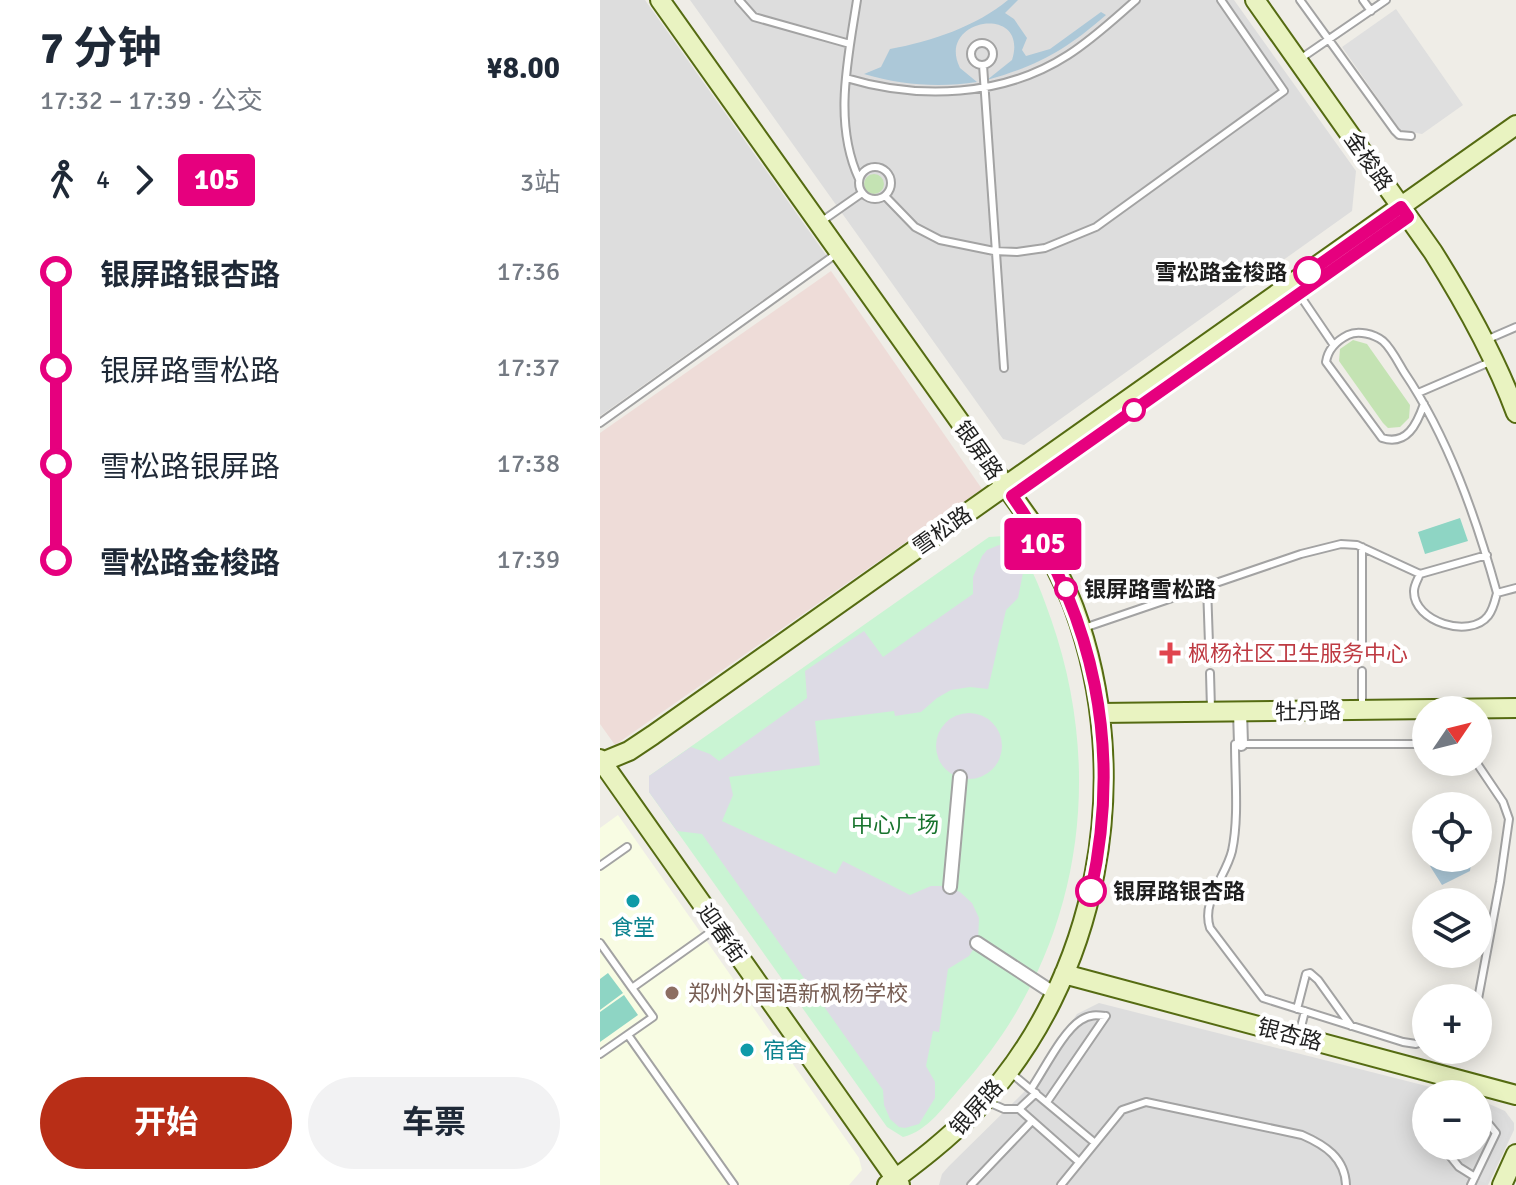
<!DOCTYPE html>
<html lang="zh">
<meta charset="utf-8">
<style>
body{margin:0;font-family:Signika,"Noto Sans SC",sans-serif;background:#f2f2f3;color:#1f2937;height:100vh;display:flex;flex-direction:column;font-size:30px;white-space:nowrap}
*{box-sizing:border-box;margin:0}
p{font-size:26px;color:#747a83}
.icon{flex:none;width:44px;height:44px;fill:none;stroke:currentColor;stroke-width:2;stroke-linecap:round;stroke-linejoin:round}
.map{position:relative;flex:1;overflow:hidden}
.drawer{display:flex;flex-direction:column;background:#fff;width:600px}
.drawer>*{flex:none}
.badge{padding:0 16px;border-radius:6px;font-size:28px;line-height:52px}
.needle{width:52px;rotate:55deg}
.buttons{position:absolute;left:812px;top:696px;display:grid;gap:16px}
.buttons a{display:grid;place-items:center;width:80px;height:80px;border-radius:50%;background:#fff;box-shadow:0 4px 20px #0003;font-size:40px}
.map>.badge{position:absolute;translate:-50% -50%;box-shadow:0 0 0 4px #fff}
.legs{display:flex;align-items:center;gap:12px;height:88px;padding:0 40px;font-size:26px}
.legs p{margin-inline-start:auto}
.overview{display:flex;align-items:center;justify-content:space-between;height:136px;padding:0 40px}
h1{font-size:44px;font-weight:700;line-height:60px}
.button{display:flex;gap:16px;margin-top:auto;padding:16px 40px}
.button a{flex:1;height:92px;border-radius:48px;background:#b82e17;color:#fff;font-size:32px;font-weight:700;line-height:92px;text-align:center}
.button a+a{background:#f2f2f3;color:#1f2937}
ul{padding:0 40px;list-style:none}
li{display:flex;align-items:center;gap:28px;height:96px;font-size:30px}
li i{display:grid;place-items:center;width:12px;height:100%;margin:0 10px;background:currentColor}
li i::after{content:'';width:20px;height:20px;margin:-10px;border:6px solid;border-radius:50%;background:#fff}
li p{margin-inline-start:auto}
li:first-child i{background:linear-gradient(#0000 50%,currentColor 0)}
li:last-child i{background:linear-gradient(currentColor 50%,#0000 0)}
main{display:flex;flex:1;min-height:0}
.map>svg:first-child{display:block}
</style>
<main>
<section class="drawer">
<div class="overview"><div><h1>7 分钟</h1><p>17:32 – 17:39 · 公交</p></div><b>¥8.00</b></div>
<div class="legs"><svg class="icon" aria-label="walk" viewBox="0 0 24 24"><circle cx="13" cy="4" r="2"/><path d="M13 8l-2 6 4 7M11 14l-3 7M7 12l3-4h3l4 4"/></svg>4<svg class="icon" aria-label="forward" viewBox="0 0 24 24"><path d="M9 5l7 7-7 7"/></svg><b class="badge" style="background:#e6007e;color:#fff">105</b><p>3站</p></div>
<ul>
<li><i style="color:#e6007e"></i><b>银屏路银杏路</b><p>17:36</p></li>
<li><i style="color:#e6007e"></i><span>银屏路雪松路</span><p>17:37</p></li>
<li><i style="color:#e6007e"></i><span>雪松路银屏路</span><p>17:38</p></li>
<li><i style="color:#e6007e"></i><b>雪松路金梭路</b><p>17:39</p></li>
</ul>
<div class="button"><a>开始</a><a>车票</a></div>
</section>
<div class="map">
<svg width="916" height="1185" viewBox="0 0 916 1185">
<rect width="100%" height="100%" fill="#efede7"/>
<path fill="#ddd" d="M 0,0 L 45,0 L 226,255 L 0,416 Z
M 90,0 L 634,0 L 756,171 L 752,211 L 424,445 L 403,439 Z
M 499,1003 L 858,1094 L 826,1094 L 826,1146 L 878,1146 L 878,1099 L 905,1111 L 914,1123 L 914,1130 L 888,1185 L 339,1185 L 342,1174 L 349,1166 L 424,1092 L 477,1014 Z"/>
<path fill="#eedcd8" d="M 231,271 L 382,489 L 15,745 L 0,724 L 0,433 Z"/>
<path fill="#f8fce3" d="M 18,815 L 259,1158 L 262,1170 L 249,1185 L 0,1185 L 0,828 Z"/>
<path fill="#c4e3b3" d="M264 184a10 10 0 1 1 20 0a10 10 0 1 1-20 0Z
M 753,340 L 767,344 L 810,405 L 809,418 L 800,427 L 788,428 L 783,423 L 739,361 L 740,349 Z"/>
<path fill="#c9f4d3" d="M 404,536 C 427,548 443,596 451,619 C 508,782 478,957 362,1086 C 346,1104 327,1132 303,1137 L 287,1127 L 49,792 L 49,776 L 389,537 Z"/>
<path fill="#8ed5c4" d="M 860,518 L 868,541 L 825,554 L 818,532 Z
M 8,973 L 23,993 L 0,1010 L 0,979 Z
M 24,995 L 38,1015 L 0,1042 L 0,1012 Z"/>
<path fill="#dfdfdf" d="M 796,9 L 863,105 L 822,134 L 800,130 L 742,47 Z
M 878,1103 L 903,1115 L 910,1130 L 886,1183 L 868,1177 L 839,1146 L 878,1146 Z"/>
<path fill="#dddbe5" d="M 399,545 L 413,549 L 424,568 L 418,598 L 406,610 L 388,689 L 370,687 L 351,690 L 337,698 L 321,712 L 295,716 L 294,711 L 215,721 L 220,765 L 129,777 L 133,795 L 122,821 L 236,874 L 243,861 L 310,895 L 331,886 L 346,886 L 360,892 L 372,903 L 379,918 L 378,942 L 369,956 L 348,969 L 339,1032 L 333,1031 L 326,1066 L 335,1082 L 335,1098 L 319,1124 L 305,1128 L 299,1127 L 290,1119 L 284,1105 L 283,1090 L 102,834 L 77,831 L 49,792 L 49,776 L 91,747 L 110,754 L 119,761 L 207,698 L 205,671 L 264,631 L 283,657 L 373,594 L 373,577 L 382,556 L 387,550 Z
M336 746a33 33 0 1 1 66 0a33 33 0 1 1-66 0Z"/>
<path fill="#acc8d8" d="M 408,0 L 418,0 L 405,13 L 414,19 L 427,38 L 422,50 L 426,56 L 450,49 L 501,12 L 506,15 C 466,50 437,66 387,80 L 412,60 C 430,3 335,18 360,68 L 377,82 C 339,88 301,85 264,74 L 281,67 L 290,49 C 330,42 377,26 408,0 Z
M 832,858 L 866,858 L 871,864 L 870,871 L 842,885 L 830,866 L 835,862 Z"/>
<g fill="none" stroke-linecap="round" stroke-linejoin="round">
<defs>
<path id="lane" d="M 139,0 L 154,17 L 250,44
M 257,0 C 248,59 233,123 259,179
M 700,0 L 795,131 L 799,135 L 811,136
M 763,0 L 771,11
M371 54a11 11 0 1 1 22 0a11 11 0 1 1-22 0Z
M 700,59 L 786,0
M 383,65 L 404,368
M 246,78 C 319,100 403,97 468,55 C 493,39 514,19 536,0
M259 183a16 16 0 1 1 32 0a16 16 0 1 1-32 0Z
M 285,196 L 315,227 L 340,240 L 394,251 L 417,252 L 445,248 L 496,227 L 684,91 L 621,0
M 222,221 L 262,193
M 699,294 L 733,344
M 886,340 L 916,327
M 818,393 L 890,362
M 824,404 C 817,424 807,446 782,438 L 726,362 C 728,349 736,341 748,335 C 758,330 774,334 783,341 C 791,348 798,362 804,372 C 848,437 876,517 897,593 L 916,588
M 0,423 L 236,254
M 762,547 L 762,643
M 820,574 C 818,579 814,585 814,591 C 813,622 870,639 888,616 C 893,610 895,601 897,593
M 607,586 L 609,644
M 481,629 L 701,554 L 741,544 L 757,545 L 820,574 L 887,555
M 762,671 L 762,707
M 610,673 L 611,709
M 826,744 L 635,744 C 635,779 639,818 632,851 C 626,876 601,901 610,928 L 663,998 L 803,1042 L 816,1044 L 826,1041
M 876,762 L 903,802 L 909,819 L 900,882 L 878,999
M 0,866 L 27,847
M 0,943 L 32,988
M 697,1009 L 706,974 L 710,973 L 718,980 L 751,1026
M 28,1035 L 134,1185
M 699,1035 L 705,1011
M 0,1054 L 53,1017 L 32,988 L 115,929
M 411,1073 L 495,1143
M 431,1089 C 444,1070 463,1031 481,1020 C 490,1014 497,1015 506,1016
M 388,1102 L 404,1109 L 419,1109 L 436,1093
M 447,1102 L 506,1016
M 419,1109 L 479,1162
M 842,1146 L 859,1167 L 875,1177
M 371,1185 L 432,1121
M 461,1185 L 522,1110 L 546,1102 L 702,1135 C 725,1145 745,1158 746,1185
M 871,1185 L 896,1133 L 887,1122 L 878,1118"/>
<path id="street" d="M 640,711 L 641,744
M 350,887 L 360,777
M 377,943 L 455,994"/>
<path id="secondary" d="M 60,0 L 434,526 C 448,553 463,579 474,608 C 536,776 500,980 375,1111 C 348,1139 318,1162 287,1185
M 655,0 L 833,252 C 865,303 895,356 916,413
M 500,713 L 916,708
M 0,759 L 300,1185
M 0,763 L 29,751 L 53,735 L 916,125
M 464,974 L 916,1095
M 902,1185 L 916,1154"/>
</defs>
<use href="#lane" stroke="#a3a3a3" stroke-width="10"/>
<use href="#street" stroke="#a3a3a3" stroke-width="16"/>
<use href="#secondary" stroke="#556b12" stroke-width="22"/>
<use href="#lane" stroke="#fff" stroke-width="6"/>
<use href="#street" stroke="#fff" stroke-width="12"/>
<use href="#secondary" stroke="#e9f3c1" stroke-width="18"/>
</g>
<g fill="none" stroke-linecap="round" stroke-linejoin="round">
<defs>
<path id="line-1" d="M 491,891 C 522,749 496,615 412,496 L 808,217 L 801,207 L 709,272"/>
</defs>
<use href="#line-1" stroke="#fff" stroke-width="18"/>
<use href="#line-1" stroke="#e6007e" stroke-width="12"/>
</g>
<g fill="#fff" stroke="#e6007e" stroke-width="4">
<circle cx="709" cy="272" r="14"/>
<circle cx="534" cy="410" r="10"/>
<circle cx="466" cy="589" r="10"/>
<circle cx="491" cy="891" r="14"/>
</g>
<path fill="#e0444e" stroke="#fff" stroke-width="3" d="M566 641h8v8h8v8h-8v8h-8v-8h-8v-8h8z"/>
<g fill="#0f9aa8" stroke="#fff" stroke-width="3">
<circle cx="33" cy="901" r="8"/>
<circle cx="147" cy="1050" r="8"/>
</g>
<circle fill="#8d6e63" stroke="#fff" stroke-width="3" cx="72" cy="993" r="8"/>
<g text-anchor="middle" stroke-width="8" stroke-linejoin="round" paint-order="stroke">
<g font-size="22" fill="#1f1f1f" stroke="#fff">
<text transform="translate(769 161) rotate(55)" y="8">金梭路</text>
<text transform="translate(379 450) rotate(55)" y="8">银屏路</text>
<text transform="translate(342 530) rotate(-35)" y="8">雪松路</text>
<text transform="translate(708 711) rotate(-1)" y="8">牡丹路</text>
<text transform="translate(122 933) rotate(55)" y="8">迎春街</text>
<text transform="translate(690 1034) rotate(15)" y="8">银杏路</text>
<text transform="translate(376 1107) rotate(-48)" y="8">银屏路</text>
</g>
<g font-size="22" font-weight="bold" fill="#1f1f1f" stroke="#fff" text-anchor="start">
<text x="687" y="280" text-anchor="end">雪松路金梭路</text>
<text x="484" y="597">银屏路雪松路</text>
<text x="513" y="899">银屏路银杏路</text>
</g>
<g font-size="22" fill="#be3a42" stroke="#fff" text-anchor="start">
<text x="588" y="661">枫杨社区卫生服务中心</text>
</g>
<g font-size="22" fill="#18732d" stroke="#fff">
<text x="295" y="832">中心广场</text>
</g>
<g font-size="22" fill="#0d838f" stroke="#fff">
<text x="33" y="935">食堂</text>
<text x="163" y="1058" text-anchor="start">宿舍</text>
</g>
<g font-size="22" fill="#785e54" stroke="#fff" text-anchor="start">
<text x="88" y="1001">郑州外国语新枫杨学校</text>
</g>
</g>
</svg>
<div class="buttons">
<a><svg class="needle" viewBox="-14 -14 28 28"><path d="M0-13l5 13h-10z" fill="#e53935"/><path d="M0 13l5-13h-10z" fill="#747a83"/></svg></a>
<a><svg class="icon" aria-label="locate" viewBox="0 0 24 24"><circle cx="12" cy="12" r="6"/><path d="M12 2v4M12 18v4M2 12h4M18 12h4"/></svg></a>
<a><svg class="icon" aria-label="layers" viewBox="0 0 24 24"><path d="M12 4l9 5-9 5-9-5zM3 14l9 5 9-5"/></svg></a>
<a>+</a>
<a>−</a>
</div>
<b class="badge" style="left:443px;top:544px;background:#e6007e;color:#fff">105</b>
</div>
</main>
